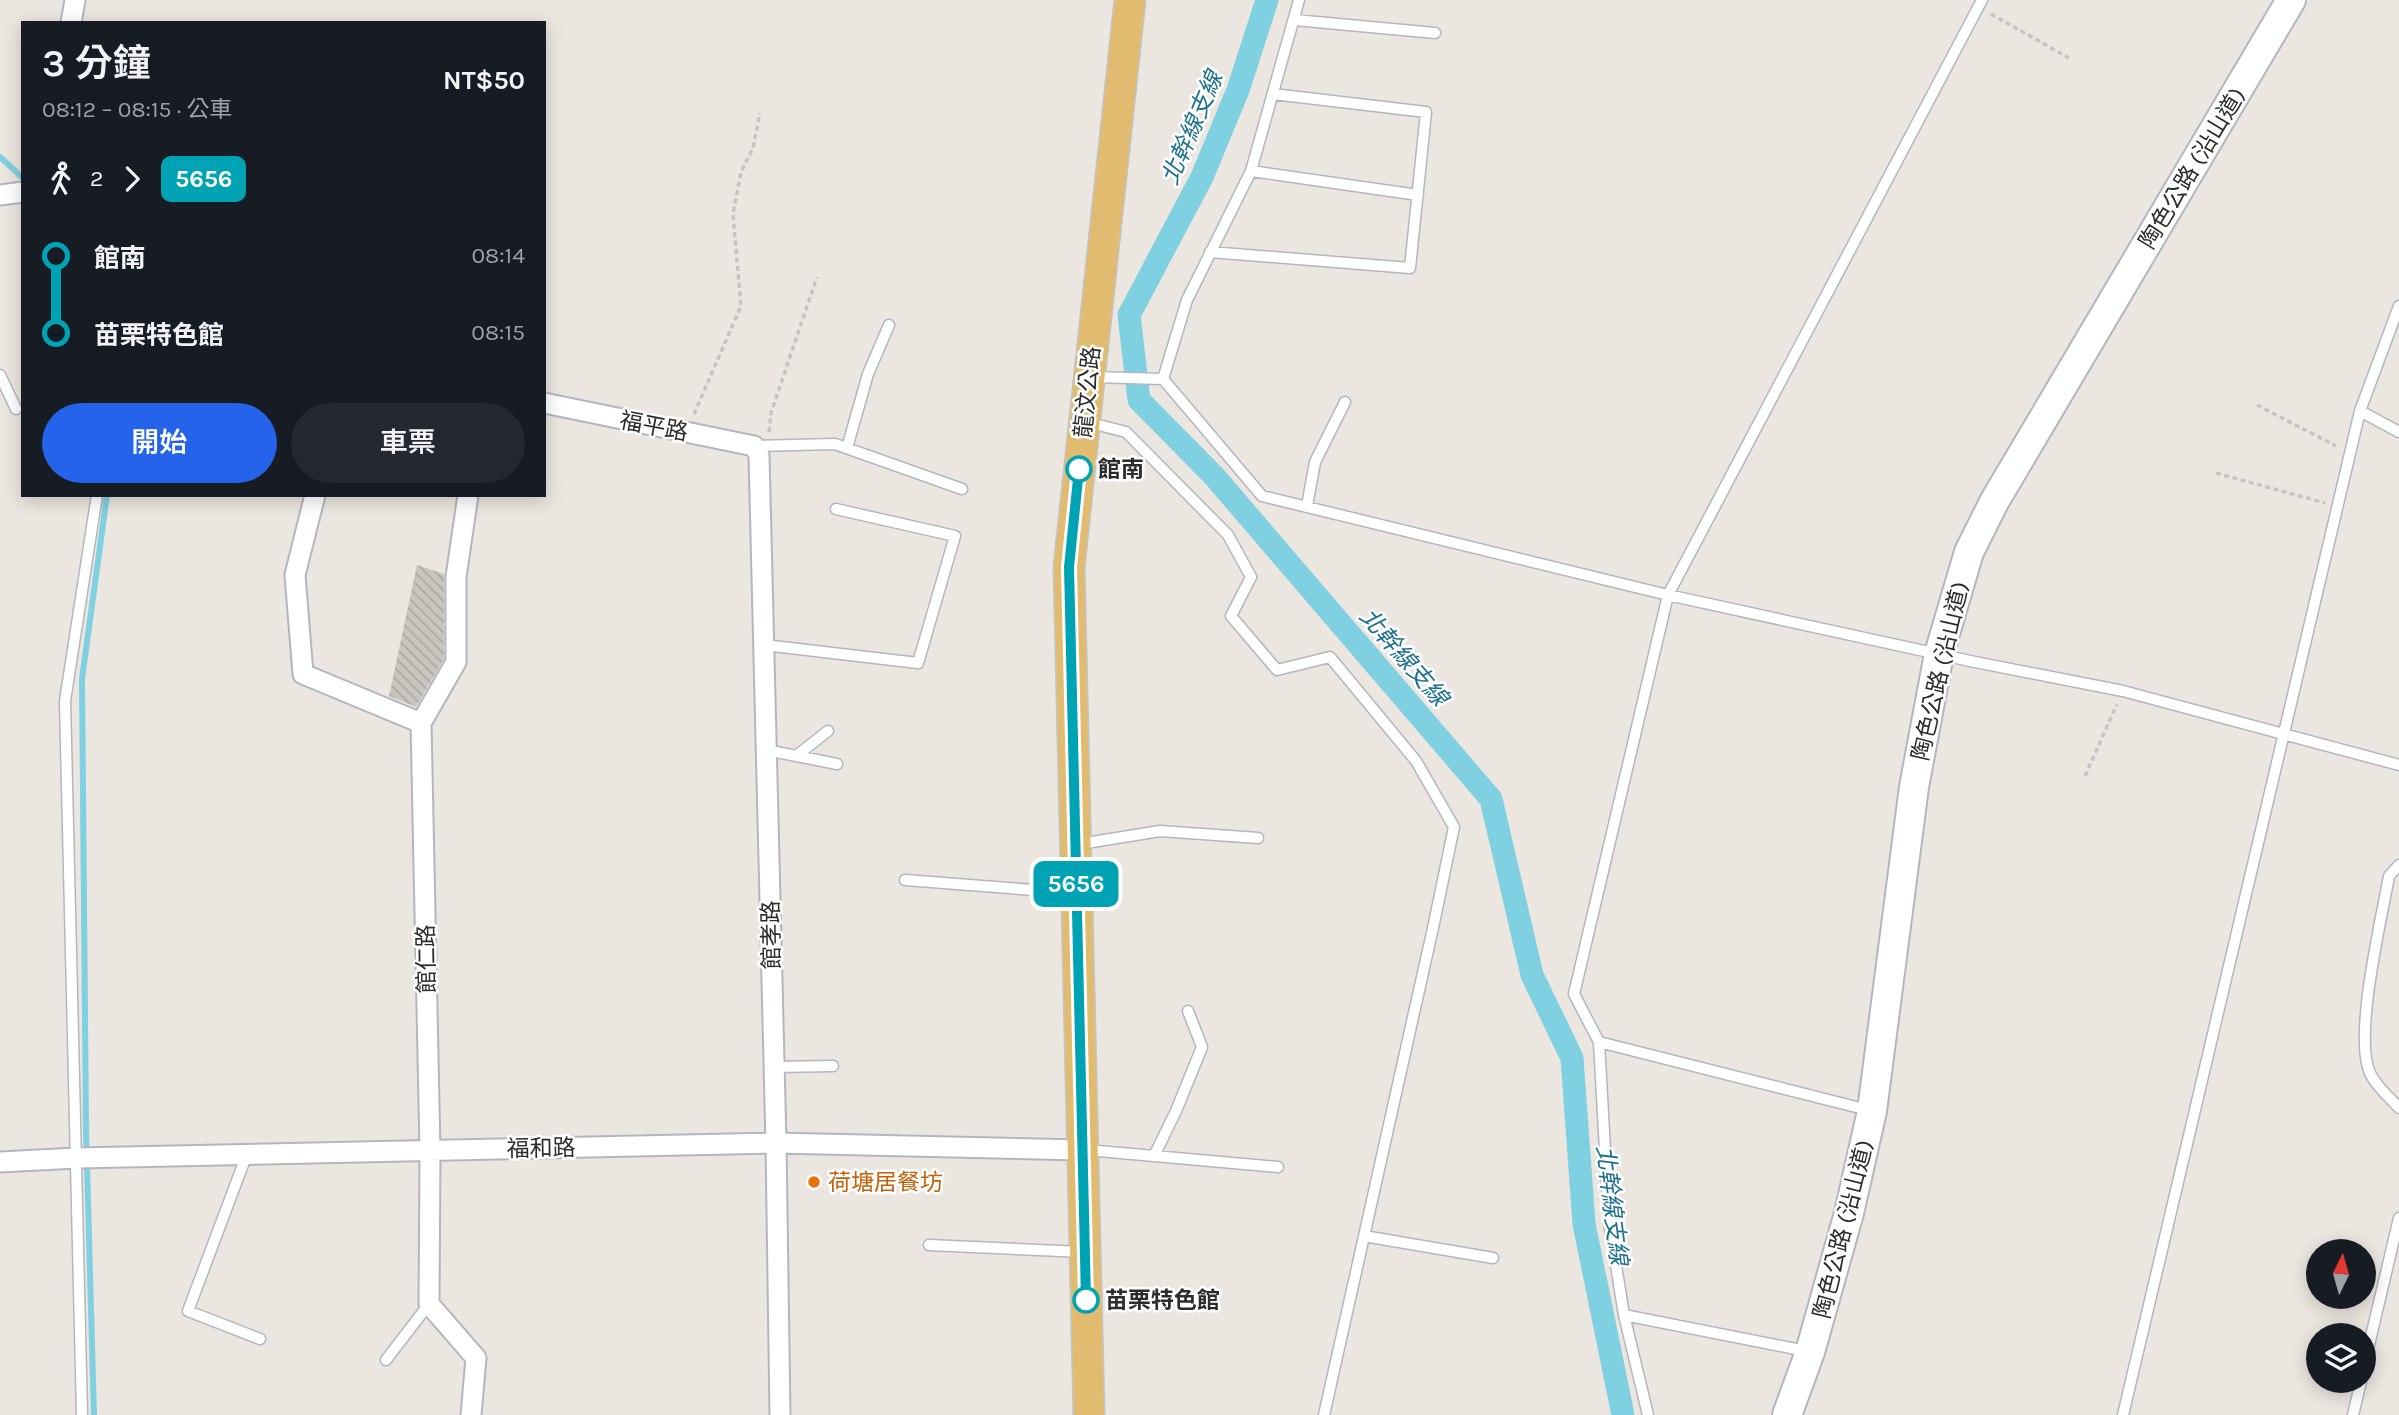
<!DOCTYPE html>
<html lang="zh-TW">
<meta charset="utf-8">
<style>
body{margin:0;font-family:Karla,"Noto Sans TC",sans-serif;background:#242831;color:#f1f3f6;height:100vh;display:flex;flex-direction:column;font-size:26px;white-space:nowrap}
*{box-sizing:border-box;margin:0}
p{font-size:23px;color:#9ea1a6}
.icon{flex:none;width:38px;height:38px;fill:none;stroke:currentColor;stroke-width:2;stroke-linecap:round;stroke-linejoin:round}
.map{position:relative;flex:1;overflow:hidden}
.drawer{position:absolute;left:21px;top:21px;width:525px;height:476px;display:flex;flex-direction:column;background:#171b24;border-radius:0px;box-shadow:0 4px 18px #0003}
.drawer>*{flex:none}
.badge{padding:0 14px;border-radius:10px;font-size:24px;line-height:46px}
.needle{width:46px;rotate:5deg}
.tools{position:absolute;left:2306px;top:1239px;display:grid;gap:14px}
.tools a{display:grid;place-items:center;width:70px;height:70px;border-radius:50%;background:#171b24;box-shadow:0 4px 18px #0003;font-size:35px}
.map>.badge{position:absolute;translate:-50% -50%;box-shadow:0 0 0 4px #fff}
.legs{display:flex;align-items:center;gap:10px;height:77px;padding:0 21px;font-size:23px}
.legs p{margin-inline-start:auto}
.summary{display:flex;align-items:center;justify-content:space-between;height:119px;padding:0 21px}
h1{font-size:38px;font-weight:600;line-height:52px}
.primary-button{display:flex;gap:14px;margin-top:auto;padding:14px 21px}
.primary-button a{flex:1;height:80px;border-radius:42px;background:#2563eb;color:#fff;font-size:28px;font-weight:600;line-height:80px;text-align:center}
.primary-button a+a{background:#242831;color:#f1f3f6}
ul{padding:0 21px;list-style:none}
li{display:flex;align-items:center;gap:24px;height:77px;font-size:26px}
li i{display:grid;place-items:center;width:10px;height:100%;margin:0 9px;background:currentColor}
li i::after{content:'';width:18px;height:18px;margin:-9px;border:5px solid;border-radius:50%;background:#171b24}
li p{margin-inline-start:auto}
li:first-child i{background:linear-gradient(#0000 50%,currentColor 0)}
li:last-child i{background:linear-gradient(currentColor 50%,#0000 0)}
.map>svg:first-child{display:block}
</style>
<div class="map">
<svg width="2399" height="1415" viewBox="0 0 2399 1415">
<defs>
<pattern id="building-back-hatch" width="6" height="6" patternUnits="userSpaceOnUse" patternTransform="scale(1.75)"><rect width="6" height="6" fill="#c8c4be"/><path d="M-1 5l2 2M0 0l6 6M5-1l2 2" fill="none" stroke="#aca9a3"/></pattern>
</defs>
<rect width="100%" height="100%" fill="#ece6e0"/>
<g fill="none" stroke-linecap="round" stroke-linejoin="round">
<path stroke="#7fd0e1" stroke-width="6" d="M 0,157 L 23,178
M 94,1415 L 86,1130 L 82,679 L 107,495"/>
<path stroke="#7fd0e1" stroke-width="23" d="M 1267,0 L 1238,90 L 1202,177 L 1129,315 L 1139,400 L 1214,476 L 1491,799 L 1532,975 L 1572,1058 L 1584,1224 L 1623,1415"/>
</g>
<path fill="url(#building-back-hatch)" d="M 417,565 L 444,574 L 444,659 L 416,707 L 389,696 Z"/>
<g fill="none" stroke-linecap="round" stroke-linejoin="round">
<defs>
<path id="service" d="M 1295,20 L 1435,33
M 1251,171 L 1418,195
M 1210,252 L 1410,268 L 1426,112 L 1273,94
M 0,375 L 16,409
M 1092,377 L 1163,379 L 1262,496 L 1668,595 L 1970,661 L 2123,691 L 2399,765
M 1163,379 L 1187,300 L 1251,171 L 1299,0
M 2360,411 L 2399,432
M 1087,422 L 1126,432 L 1228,535 L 1251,577 L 1231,616 L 1277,670 L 1330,657 L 1416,761 L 1454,827 L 1433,928 L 1324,1415
M 754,446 L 835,444 L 962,489
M 847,448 L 868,374 L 889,325
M 1307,506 L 1315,462 L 1345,402
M 764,645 L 918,663 L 955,536 L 836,509
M 766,750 L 837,764
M 796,756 L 828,731
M 1080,844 L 1160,831 L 1258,838
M 2399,865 L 2389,876 C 2382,917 2352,1040 2371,1075 C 2377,1087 2390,1098 2399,1108
M 905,880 L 1072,893
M 1599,1042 L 1868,1110
M 774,1067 L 833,1066
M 1087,1150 L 1278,1167
M 247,1154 L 188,1311 L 260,1339
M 1154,1156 L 1176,1111 L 1202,1047 L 1188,1011
M 1364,1236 L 1493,1258
M 929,1245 L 1083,1252
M 1624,1315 L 1806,1351
M 386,1360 L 429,1304
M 2364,1366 L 2399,1218
M 82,1415 L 65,701 L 97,495
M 1648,1415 L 1624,1315 L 1609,1222 L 1599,1042 L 1574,994 L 1668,595 L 1982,0
M 2123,1415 L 2360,411 L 2399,306
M 2353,1415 L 2361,1381"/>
<path id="minor" d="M 71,23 L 75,0
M 0,195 L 23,192
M 544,403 L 754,446 L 759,455 L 776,1143 L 780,1415
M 315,495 L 295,575 L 303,674 L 421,723
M 468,495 L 456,577 L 456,662 L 421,723 L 430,1151 L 429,1304 L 476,1358 L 471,1415
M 0,1162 L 77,1158 L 776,1143 L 1082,1150"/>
<path id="secondary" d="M 1787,1415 L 1810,1352 L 1849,1213 L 1872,1111 L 1914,787 L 1939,654 L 1969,552 L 1994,502 L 2291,0"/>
<path id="primary" d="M 1089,1415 L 1069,567 L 1130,0"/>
</defs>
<use href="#service" stroke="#b3b6be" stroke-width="13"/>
<use href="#minor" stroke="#b3b6be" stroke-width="23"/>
<use href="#secondary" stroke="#b3b6be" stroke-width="32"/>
<use href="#primary" stroke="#c4c4c4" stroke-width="33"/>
<path stroke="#c4c4c4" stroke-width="3.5" stroke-dasharray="5 3.5" stroke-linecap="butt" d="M 1991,14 L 2069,58
M 2257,405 L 2336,446
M 694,414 L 741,306 L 733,214 L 741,172 L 753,148 L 760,113
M 769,432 L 771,413 L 817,277
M 2216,473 L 2325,503
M 2085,776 L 2117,704"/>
<use href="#service" stroke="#fff" stroke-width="10"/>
<use href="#minor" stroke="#fff" stroke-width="19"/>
<use href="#secondary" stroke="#fff" stroke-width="28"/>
<use href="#primary" stroke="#e1bc70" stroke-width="30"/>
</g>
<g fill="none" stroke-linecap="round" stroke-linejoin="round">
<defs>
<path id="line-1" d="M 1079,469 L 1069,567 L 1086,1300"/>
</defs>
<use href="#line-1" stroke="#fff" stroke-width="16"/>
<use href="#line-1" stroke="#00a3b4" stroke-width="10"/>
</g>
<g fill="#fff" stroke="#00a3b4" stroke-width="3.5">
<circle cx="1079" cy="469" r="12"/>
<circle cx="1086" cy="1300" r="12"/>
</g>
<circle fill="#e8710a" stroke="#fff" stroke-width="2.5" cx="814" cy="1182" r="7"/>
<g text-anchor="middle" stroke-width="5" stroke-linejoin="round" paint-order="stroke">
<g font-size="23" fill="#2c2c2c" stroke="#fff">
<text transform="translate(2192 168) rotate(-59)" y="8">陶色公路 (沿山道)</text>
<text transform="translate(1087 392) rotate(-84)" y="8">龍汶公路</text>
<text transform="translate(654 426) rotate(11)" y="8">福平路</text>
<text transform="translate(1940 671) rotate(-77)" y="8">陶色公路 (沿山道)</text>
<text transform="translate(771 935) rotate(-91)" y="8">館孝路</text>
<text transform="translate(426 959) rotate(-91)" y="8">館仁路</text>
<text transform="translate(541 1148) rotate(-1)" y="8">福和路</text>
<text transform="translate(1843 1229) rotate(-76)" y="8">陶色公路 (沿山道)</text>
</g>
<g font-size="23" font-weight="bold" fill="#2c2c2c" stroke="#fff" text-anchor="start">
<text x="1098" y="477">館南</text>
<text x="1105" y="1308">苗栗特色館</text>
</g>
<g font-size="23" fill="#c56008" stroke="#fff" text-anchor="start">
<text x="828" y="1190">荷塘居餐坊</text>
</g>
<g font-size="24" font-style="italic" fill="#1d718e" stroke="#fff">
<text transform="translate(1192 128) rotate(-67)" y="8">北幹線支線</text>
<text transform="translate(1404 657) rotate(49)" y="8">北幹線支線</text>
<text transform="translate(1612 1205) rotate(83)" y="8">北幹線支線</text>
</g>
</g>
</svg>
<div class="tools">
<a><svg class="needle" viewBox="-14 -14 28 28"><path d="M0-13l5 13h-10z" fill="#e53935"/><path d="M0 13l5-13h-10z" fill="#9ea1a6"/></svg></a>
<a><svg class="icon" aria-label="layers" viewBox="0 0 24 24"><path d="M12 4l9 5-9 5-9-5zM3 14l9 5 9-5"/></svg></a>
</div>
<b class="badge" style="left:1076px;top:884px;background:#00a3b4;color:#fff">5656</b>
<section class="drawer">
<div class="summary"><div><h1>3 分鐘</h1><p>08:12 – 08:15 · 公車</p></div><b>NT$50</b></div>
<div class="legs"><svg class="icon" aria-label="walk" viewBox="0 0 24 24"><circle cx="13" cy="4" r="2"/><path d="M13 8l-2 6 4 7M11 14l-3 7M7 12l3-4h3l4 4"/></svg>2<svg class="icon" aria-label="forward" viewBox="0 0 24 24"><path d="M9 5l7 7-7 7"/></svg><b class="badge" style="background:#00a3b4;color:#fff">5656</b></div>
<ul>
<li><i style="color:#00a3b4"></i><b>館南</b><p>08:14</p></li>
<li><i style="color:#00a3b4"></i><b>苗栗特色館</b><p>08:15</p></li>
</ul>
<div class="primary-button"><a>開始</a><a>車票</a></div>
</section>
</div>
